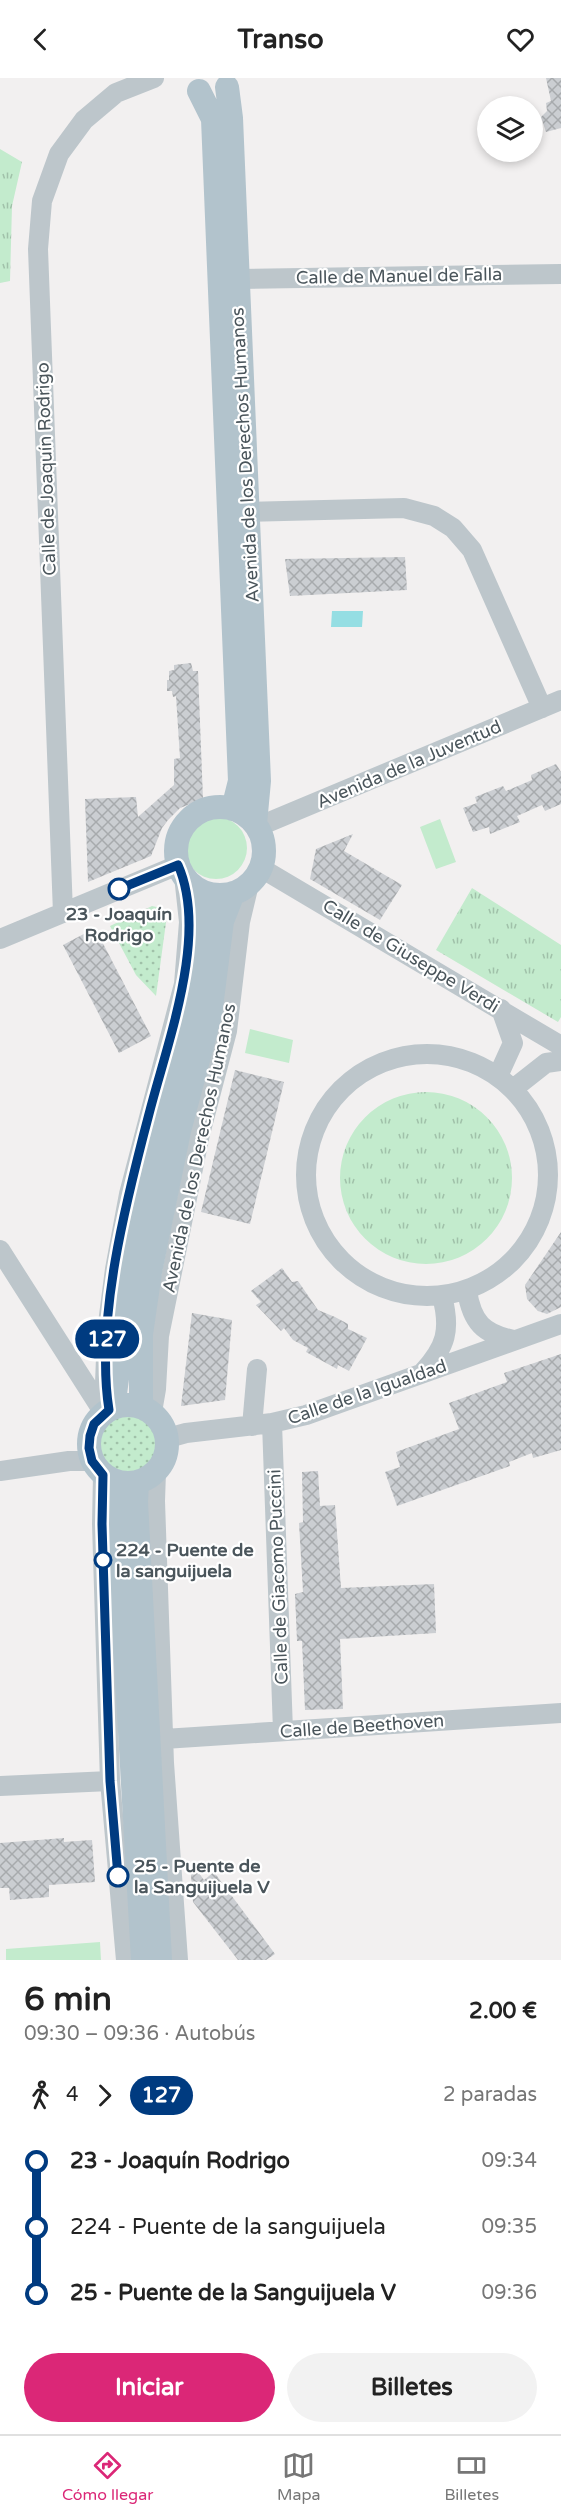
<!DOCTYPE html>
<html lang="es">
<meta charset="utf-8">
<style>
body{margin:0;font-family:"Varela Round",sans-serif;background:#f2f2f2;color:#222;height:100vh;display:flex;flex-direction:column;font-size:22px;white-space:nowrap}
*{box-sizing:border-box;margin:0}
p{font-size:20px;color:#767676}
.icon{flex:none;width:33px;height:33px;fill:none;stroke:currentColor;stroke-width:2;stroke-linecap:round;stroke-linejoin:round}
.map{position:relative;height:1882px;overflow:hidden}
.drawer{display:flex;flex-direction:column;background:#fff;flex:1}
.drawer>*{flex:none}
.badge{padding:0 12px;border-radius:20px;font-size:21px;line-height:39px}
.tools{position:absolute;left:477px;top:18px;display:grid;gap:12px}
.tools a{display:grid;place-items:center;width:66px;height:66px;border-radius:50%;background:#fff;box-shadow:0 3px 9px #0003;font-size:30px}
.map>.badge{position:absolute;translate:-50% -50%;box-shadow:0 0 0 3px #fff}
.legs{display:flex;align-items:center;gap:9px;height:66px;padding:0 24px;font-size:20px}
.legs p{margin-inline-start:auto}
.headline{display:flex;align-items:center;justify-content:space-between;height:102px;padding:0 24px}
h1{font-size:33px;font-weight:800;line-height:45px}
.cta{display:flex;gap:12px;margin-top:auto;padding:12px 24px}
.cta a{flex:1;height:69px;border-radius:36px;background:#db2777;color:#fff;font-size:24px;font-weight:800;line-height:69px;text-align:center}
.cta a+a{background:#f2f2f2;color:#222}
ul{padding:0 24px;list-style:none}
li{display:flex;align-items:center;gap:21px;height:66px;font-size:22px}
li i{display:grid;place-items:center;width:9px;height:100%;margin:0 8px;background:currentColor}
li i::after{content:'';width:15px;height:15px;margin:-8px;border:4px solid;border-radius:50%;background:#fff}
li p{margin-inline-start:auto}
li:first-child i{background:linear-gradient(#0000 50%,currentColor 0)}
li:last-child i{background:linear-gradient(currentColor 50%,#0000 0)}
header{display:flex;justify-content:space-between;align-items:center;height:78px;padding:0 24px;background:#fff;font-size:27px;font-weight:800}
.dock{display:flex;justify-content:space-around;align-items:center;height:84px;border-top:2px solid #e0e0e0;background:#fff;font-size:16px;color:#767676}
.dock a{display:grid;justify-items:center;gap:3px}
.dock .active{color:#db2777}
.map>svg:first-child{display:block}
</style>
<header><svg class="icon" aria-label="back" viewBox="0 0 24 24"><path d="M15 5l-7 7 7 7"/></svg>Transo<svg class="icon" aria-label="heart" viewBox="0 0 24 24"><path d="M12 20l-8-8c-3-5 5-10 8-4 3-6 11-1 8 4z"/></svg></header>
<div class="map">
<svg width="561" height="1882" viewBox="0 0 561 1882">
<defs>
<pattern id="park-tufts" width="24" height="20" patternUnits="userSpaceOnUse" patternTransform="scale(1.5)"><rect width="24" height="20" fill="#c3ebcd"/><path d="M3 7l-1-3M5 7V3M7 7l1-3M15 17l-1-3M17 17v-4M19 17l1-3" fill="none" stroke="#a0c1a9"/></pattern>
<pattern id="garden-dots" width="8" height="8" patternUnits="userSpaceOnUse" patternTransform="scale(1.5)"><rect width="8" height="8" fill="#c3ebcd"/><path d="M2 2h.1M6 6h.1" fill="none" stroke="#a0c1a9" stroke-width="1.8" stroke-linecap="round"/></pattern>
<pattern id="building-cross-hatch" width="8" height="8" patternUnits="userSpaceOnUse" patternTransform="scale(1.5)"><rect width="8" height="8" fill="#cbced2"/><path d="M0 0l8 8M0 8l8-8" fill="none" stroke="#a7aaad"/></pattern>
</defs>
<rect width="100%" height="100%" fill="#f2f0f0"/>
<path fill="#c3ebcd" d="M185 770a31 31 0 1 1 62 0a31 31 0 1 1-62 0Z
M 440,741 L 456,784 L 436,791 L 420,749 Z
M 250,951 L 293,962 L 289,985 L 245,975 Z
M 100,1864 L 101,1882 L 6,1882 L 6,1871 Z"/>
<path fill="url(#park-tufts)" d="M 0,71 L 22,84 L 12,128 L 10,203 L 0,205 Z
M 472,810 L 561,867 L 561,939 L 558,944 L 436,872 Z
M340 1100a86 86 0 1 1 172 0a86 86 0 1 1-172 0Z"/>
<path fill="url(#garden-dots)" d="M 152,828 L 161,830 L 167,837 L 156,918 L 136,897 L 110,848 Z
M99 1366a29 29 0 1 1 58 0a29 29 0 1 1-58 0Z"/>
<path fill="#95dee3" d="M 332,533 L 363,533 L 362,549 L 331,549 Z"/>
<path fill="url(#building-cross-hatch)" d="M 546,0 L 561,0 L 561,50 L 546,54 L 541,39 L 547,33 L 546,25 L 551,23 Z
M 405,479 L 407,512 L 290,518 L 285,481 Z
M 191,585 L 193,593 L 198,593 L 203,721 L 180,730 L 168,742 L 162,750 L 151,778 L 88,804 L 85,721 L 136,719 L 138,739 L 174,707 L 174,681 L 180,680 L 176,618 L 173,619 L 172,613 L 167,613 L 167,602 L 169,602 L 169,593 L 174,592 L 174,587 Z
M 556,686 L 561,694 L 561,726 L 545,733 L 542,727 L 517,738 L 520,744 L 490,756 L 489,749 L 473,754 L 463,730 L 477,725 L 475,719 L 503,708 L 506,713 L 532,702 L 531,697 Z
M 353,756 L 344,773 L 402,807 L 380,842 L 310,801 L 316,771 Z
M 95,850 L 151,958 L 119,975 L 63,867 Z
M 235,992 L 284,1004 L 250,1146 L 201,1134 Z
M 561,1154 L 561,1229 L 547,1236 L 538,1233 L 527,1221 L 525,1207 Z
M 282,1190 L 292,1204 L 298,1203 L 318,1232 L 335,1239 L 348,1246 L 348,1251 L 367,1260 L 349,1293 L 338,1287 L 337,1291 L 306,1274 L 308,1270 L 293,1262 L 284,1250 L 281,1253 L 256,1227 L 261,1224 L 251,1213 Z
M 192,1235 L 232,1242 L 225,1322 L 181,1328 Z
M 561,1276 L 561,1372 L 533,1380 L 532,1375 L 509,1384 L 510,1388 L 397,1428 L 385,1394 L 400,1389 L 396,1374 L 459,1351 L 449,1325 L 507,1304 L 504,1295 Z
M 318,1393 L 320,1428 L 335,1427 L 341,1510 L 434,1506 L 436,1555 L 340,1561 L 343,1631 L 305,1632 L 302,1563 L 297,1563 L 295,1516 L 303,1514 L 299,1445 L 303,1444 L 302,1394 Z
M 64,1760 L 64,1764 L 92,1762 L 95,1804 L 49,1807 L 49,1819 L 10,1822 L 9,1810 L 0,1810 L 0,1765 Z
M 190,1784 L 204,1802 L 214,1794 L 275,1876 L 266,1882 L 238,1882 L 193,1824 Z"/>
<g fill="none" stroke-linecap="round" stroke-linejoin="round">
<path stroke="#bdc6cb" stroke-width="20" d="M 237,201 L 561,196
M 248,434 L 404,430 L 434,438 L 453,450 L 472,472 L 542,630
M 257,749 L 561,622
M 261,790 L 561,968
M 63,835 L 38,171 L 42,123 L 59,76 L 84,42 L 116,15 L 154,0
M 0,861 L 178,787
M306 1097a121 121 0 1 1 242 0a121 121 0 1 1-242 0Z
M 498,998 L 513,965 L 501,931
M 513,1011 L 546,985 L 561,983
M 0,1172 L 104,1335
M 467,1213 C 472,1244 483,1256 514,1262
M 423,1294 C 446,1269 451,1252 442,1218
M 108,1326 L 105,1306 L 107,1253 L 115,1191 L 129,1116 L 184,906 L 189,844 L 184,798
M 152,1334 L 156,1311 L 159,1258 L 200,1056 L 227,953 L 240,844 L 249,806
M 272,1345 L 283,1653
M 252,1348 L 257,1291
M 168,1360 L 186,1355 L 272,1345 L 306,1337 L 561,1246
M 0,1393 L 69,1383 L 92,1383
M 156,1394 L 155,1423 L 164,1685 L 178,1882
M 103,1397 L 102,1446 L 110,1703 L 126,1882
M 164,1661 L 561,1635
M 0,1708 L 110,1703"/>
<path stroke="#b2c3cc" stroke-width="24" d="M 227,9 L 231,40 L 259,703 L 255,746
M 199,13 L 213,41 L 240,703 L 233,731
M176 773a44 44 0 1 1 88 0a44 44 0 1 1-88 0Z
M89 1366a39 39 0 1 1 78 0a39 39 0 1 1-78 0Z
M 141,1328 L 141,1256 L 150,1194 L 179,1053 L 210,937 L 222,843 L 233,815
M 113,1330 L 132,1191 L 162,1049 L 193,935 L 206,843 L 205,815
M 113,1403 L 117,1424 L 143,1882
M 137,1405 L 136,1424 L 160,1882"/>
</g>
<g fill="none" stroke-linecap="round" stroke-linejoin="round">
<defs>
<path id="line-1" d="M 118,1798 L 110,1703 L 102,1446 L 103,1397 L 92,1383 L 89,1370 L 90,1358 L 94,1346 L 109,1332 C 95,1243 126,1123 149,1036 C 167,965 209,857 178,787 L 119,811"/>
</defs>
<use href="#line-1" stroke="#fff" stroke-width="14"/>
<use href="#line-1" stroke="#003b80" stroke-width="9"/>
</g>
<g fill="#fff" stroke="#003b80" stroke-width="3">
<circle cx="119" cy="811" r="10"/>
<circle cx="103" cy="1482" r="8"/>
<circle cx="118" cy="1798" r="10"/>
</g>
<g text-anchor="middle" stroke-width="4.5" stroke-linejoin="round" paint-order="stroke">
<g font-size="18" fill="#4a555b" stroke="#fff">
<text transform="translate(399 198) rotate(-1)" y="6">Calle de Manuel de Falla</text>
<text transform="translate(245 377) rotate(-93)" y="6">Avenida de los Derechos Humanos</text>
<text transform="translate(46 391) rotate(-92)" y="6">Calle de Joaquín Rodrigo</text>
<text transform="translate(409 686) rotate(-23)" y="6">Avenida de la Juventud</text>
<text transform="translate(411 878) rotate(31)" y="6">Calle de Giuseppe Verdi</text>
<text transform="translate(199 1070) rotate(-78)" y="6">Avenida de los Derechos Humanos</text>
<text transform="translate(367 1314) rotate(-19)" y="6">Calle de la Igualdad</text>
<text transform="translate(278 1499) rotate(-92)" y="6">Calle de Giacomo Puccini</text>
<text transform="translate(362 1648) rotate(-4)" y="6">Calle de Beethoven</text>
</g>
<g font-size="18" font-weight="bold" fill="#4a555b" stroke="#fff" text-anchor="start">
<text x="119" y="842" text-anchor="middle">23 - Joaquín<tspan x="119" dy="21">Rodrigo</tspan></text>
<text x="116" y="1478">224 - Puente de<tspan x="116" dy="21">la sanguijuela</tspan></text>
<text x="134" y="1794">25 - Puente de<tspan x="134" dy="21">la Sanguijuela V</tspan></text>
</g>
</g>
</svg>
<div class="tools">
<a><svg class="icon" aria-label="layers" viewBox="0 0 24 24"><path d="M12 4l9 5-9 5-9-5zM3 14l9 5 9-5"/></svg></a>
</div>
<b class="badge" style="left:107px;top:1261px;background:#003b80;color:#fff">127</b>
</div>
<section class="drawer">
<div class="headline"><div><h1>6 min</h1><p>09:30 – 09:36 · Autobús</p></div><b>2.00 €</b></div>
<div class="legs"><svg class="icon" aria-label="walk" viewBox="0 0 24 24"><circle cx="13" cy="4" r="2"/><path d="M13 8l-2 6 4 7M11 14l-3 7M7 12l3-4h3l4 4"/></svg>4<svg class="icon" aria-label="forward" viewBox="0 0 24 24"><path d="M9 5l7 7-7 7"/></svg><b class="badge" style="background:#003b80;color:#fff">127</b><p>2 paradas</p></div>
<ul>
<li><i style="color:#003b80"></i><b>23 - Joaquín Rodrigo</b><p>09:34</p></li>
<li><i style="color:#003b80"></i><span>224 - Puente de la sanguijuela</span><p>09:35</p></li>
<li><i style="color:#003b80"></i><b>25 - Puente de la Sanguijuela V</b><p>09:36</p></li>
</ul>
<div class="cta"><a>Iniciar</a><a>Billetes</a></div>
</section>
<nav class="dock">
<a class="active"><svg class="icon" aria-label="directions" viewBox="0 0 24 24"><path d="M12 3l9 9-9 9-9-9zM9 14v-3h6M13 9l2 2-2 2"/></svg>Cómo llegar</a>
<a><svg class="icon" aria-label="map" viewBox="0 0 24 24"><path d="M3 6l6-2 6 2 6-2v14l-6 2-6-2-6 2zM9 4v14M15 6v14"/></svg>Mapa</a>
<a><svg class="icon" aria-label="tickets" viewBox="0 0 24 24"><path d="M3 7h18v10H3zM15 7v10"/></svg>Billetes</a>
</nav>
